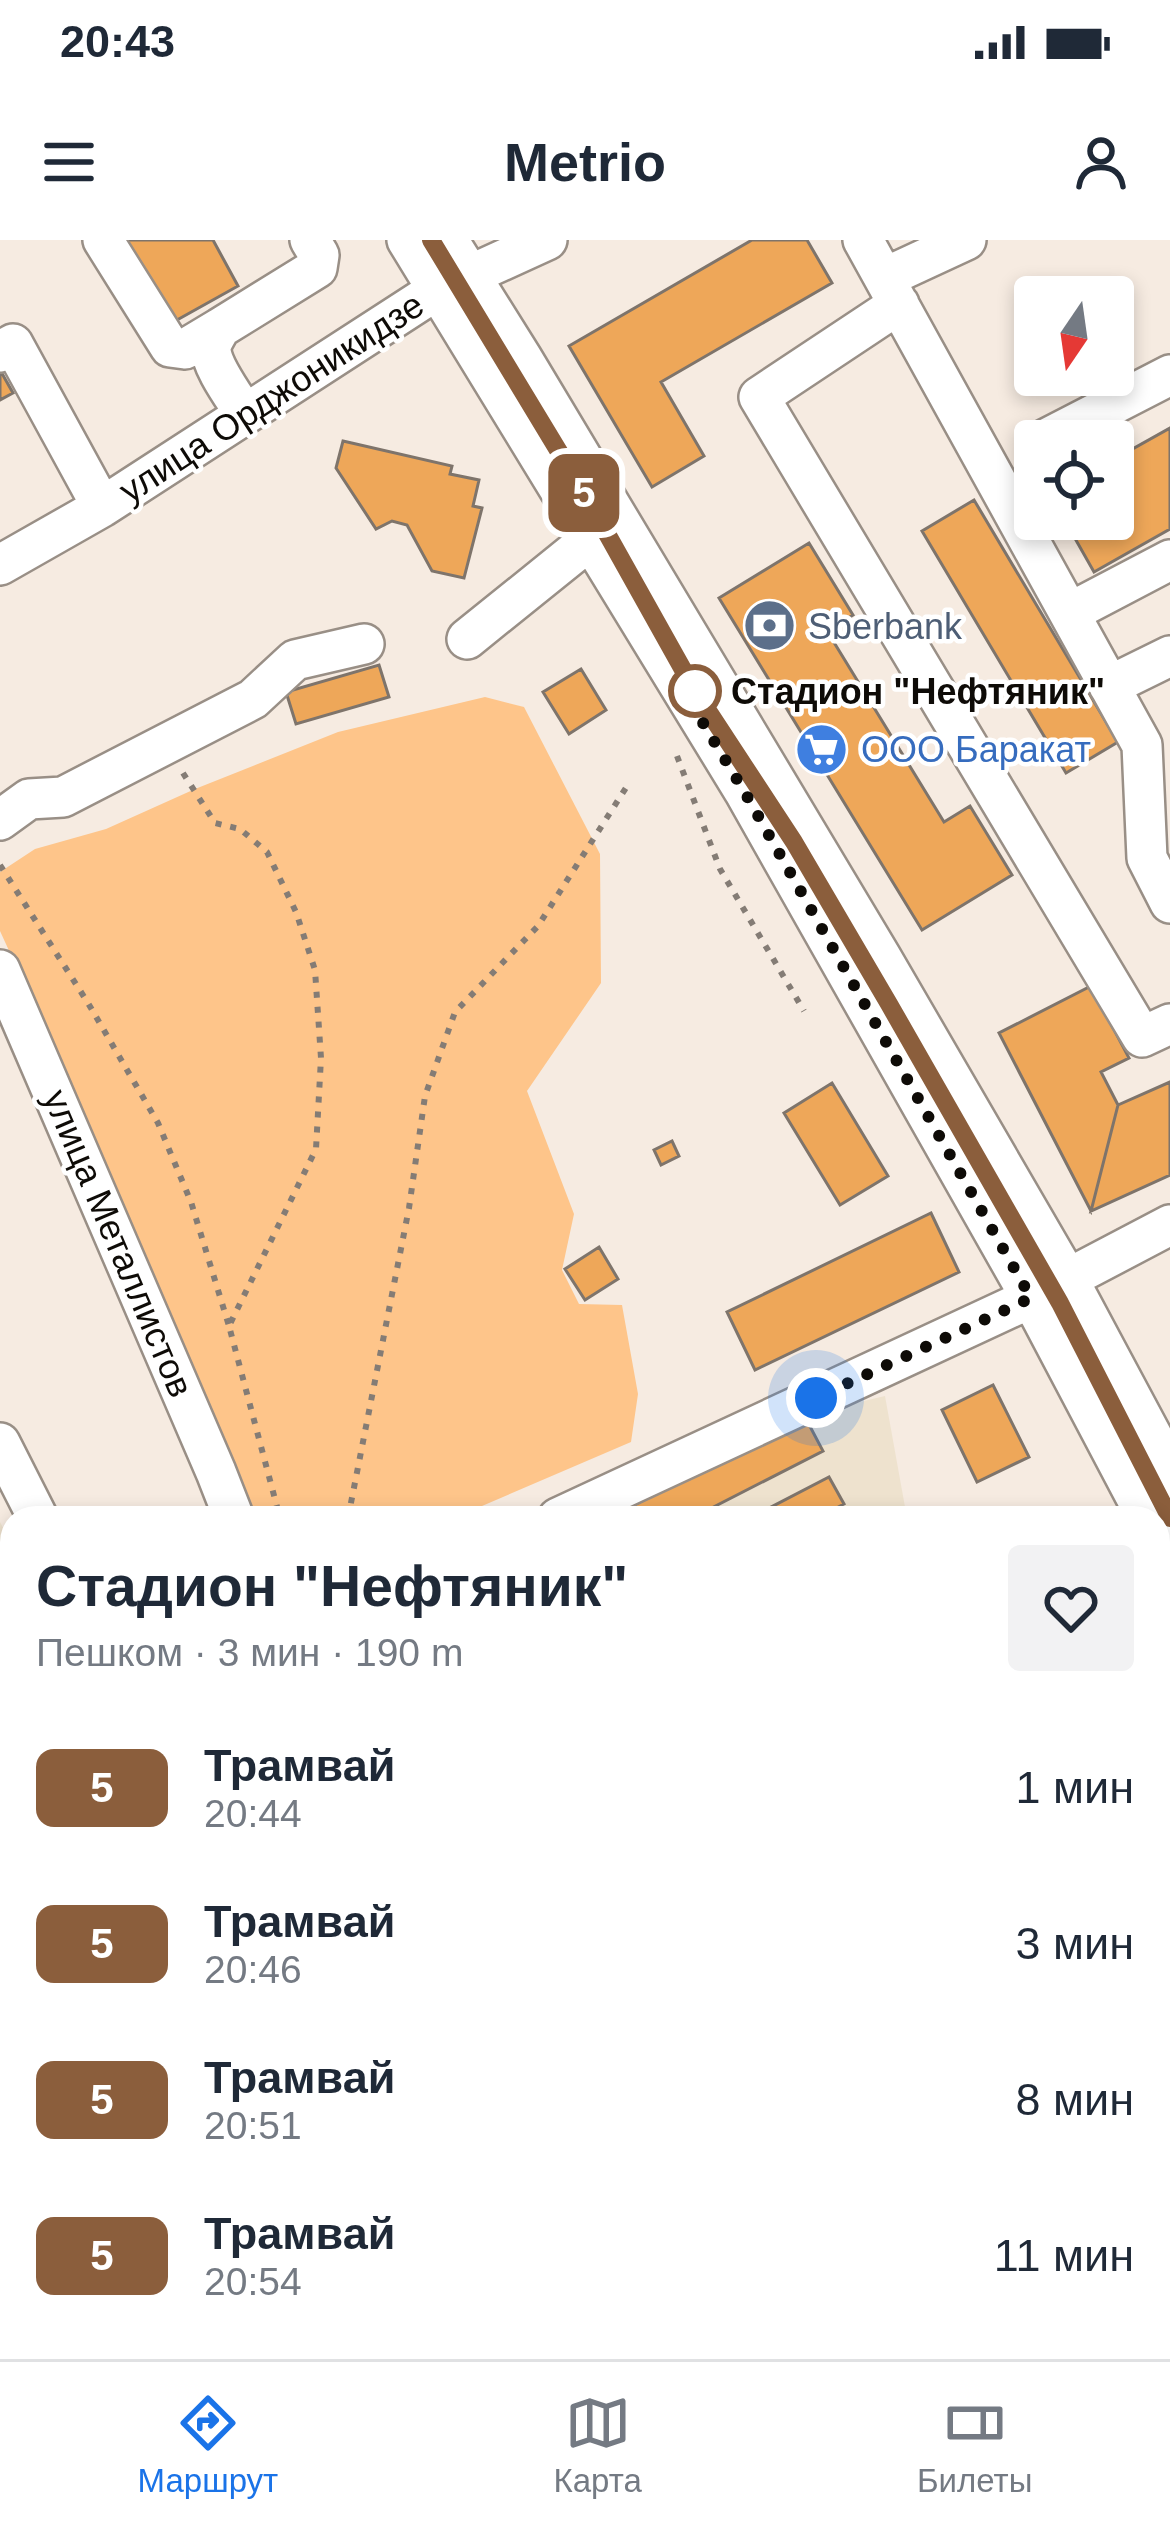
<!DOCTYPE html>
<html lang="ru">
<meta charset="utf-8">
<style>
body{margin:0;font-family:Helvetica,sans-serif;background:#f2f2f3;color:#1f2937;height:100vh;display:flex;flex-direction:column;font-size:45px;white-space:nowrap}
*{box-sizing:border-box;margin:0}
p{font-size:39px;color:#747a83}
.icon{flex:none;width:66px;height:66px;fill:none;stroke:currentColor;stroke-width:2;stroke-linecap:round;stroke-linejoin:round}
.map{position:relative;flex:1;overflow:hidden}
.drawer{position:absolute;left:0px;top:1266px;width:1170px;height:855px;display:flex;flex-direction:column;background:#fff;border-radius:36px 36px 0 0;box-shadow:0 6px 18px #0003}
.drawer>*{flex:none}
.badge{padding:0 24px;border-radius:18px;font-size:42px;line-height:78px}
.needle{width:78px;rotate:193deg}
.controls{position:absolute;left:1014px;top:36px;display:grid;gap:24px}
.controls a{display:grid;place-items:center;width:120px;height:120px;border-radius:12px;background:#fff;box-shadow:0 6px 18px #0003;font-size:60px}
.you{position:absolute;width:60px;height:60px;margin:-30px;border:9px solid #fff;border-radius:50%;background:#1a73e8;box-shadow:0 0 0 18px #1a73e833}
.map>.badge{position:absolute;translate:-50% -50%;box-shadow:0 0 0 6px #fff}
.round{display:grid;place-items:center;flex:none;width:126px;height:126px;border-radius:12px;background:#f2f2f3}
.overview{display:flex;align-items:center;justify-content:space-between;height:204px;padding:0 36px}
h1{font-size:57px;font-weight:800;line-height:90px}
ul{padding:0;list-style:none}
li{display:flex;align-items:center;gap:36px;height:156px;padding:0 36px}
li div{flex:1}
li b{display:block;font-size:45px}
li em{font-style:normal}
li .badge{min-width:132px;font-weight:700;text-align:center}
.status{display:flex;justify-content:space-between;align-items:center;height:84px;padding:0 60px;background:#fff;direction:ltr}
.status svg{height:33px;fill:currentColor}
header{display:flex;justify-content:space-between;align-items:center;height:156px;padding:0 36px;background:#fff;font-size:54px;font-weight:800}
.dock{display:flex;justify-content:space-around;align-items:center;height:168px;border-top:3px solid #e0e1e3;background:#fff;font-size:33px;color:#747a83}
.dock a{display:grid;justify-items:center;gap:6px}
.dock .on{color:#1a73e8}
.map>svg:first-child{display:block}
</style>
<div class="status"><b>20:43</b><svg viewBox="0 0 49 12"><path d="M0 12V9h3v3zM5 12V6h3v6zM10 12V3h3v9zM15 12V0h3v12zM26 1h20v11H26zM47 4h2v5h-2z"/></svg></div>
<header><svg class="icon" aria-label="menu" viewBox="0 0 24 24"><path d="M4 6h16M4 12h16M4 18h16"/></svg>Metrio<svg class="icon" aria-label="person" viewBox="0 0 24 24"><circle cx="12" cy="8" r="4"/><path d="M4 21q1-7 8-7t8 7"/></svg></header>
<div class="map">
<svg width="1170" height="2119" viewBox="0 0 1170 2119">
<rect width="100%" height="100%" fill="#f6ebe1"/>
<path fill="#eee2ce" d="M 885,1156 L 907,1278 L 586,1278 L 813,1173 Z
M 0,1282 L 12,1305 L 12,2109 L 103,2109 L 107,2119 L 0,2119 Z"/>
<path fill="#fec58a" d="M 485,457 L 524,467 L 600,614 L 601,743 L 527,851 L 574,974 L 562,1030 L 579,1064 L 622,1065 L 638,1154 L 631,1202 L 454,1278 L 255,1278 L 215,1206 L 83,872 L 0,691 L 0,632 L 35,609 L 106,589 L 195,549 L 338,492 Z"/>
<path fill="#eea759" stroke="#7e746b" stroke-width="3" d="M 121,0 L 213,0 L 238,46 L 168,85 Z
M 752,0 L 807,0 L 832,43 L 661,142 L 704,216 L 652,247 L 569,106 Z
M 0,130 L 13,153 L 0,160 Z
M 1170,188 L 1170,289 L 1094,332 L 1064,279 L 1113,279 L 1113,220 Z
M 343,201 L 452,226 L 450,234 L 479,240 L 473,266 L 482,268 L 464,338 L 432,331 L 407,285 L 392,281 L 376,289 L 336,228 Z
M 974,260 L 1118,502 L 1066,533 L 922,291 Z
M 809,303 L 853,375 L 827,391 L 944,582 L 970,566 L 1012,635 L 922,690 L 719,358 Z
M 379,425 L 389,457 L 296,484 L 286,452 Z
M 581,429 L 606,470 L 569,494 L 543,452 Z
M 1091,746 L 1129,818 L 1101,832 L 1118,865 L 1091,971 L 999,793 Z
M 1170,842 L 1170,935 L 1091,971 L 1118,865 Z
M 832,843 L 888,936 L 840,965 L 784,873 Z
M 672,901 L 679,916 L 661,925 L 654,910 Z
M 931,973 L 959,1032 L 755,1130 L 727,1072 Z
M 599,1007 L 618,1039 L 585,1060 L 565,1029 Z
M 993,1145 L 1029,1217 L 977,1242 L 942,1170 Z
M 805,1177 L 823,1211 L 692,1278 L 609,1278 Z
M 829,1237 L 844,1264 L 817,1278 L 750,1278 Z
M 12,1306 L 12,1466 L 0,1439 L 0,1312 Z
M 1170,1890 L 1170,1926 L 1158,1932 L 1158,1896 Z
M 1170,1993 L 1170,2067 L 1158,2071 L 1158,1997 Z
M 26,2109 L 103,2109 L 107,2119 L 31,2119 Z
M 156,2109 L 196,2109 L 174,2119 L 160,2119 Z
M 859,2109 L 997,2109 L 970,2119 L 832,2119 Z
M 1058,2109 L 1139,2109 L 1143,2119 L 1035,2119 Z"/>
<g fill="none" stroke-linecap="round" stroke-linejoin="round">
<defs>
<path id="minor" d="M 103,0 L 170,107 L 185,109 L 220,88
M 407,0 L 744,551 L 1031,1058 L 1147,1278
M 448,0 L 522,118 L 881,717 L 1068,1039 L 1170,1230
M 863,0 L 1142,505 L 1147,618 L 1170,663
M 884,38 L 966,0
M 899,64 L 759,157 L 1142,797 L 1170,784
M 0,112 L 13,104 L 102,267
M 245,174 C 235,158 210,125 211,107 C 212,101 217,94 220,88 L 317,28 L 319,15 L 310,0
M 1042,201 L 1170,135
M 0,325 L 102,267 L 437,50 L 547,0
M 1069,373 L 1170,320
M 467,399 L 591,299
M 1109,446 L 1170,416
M 0,580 L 29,559 L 63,557 L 253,459 L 295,420 L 364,404
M 0,730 L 216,1232 L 234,1278
M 0,1203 L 38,1278
M 558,1278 L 1031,1058 L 1170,985
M 1158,1299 L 1170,1322
M 0,1531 L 12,1535
M 1158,1673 L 1170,1667
M 0,1742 L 12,1727
M 466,2109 L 467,2119
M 522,2109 L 525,2119
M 620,2109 L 624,2119
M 659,2109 L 694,2119
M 232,2119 L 261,2109
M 409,2119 L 418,2109
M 700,2119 L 764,2113 L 774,2109"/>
</defs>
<use href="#minor" stroke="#998f86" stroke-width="44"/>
<path stroke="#847c75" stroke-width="6" stroke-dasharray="6 9" stroke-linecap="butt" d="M 677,516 L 720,629 L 804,771
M 183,533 L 215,583 L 240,589 L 267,612 L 296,672 L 315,730 L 321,818 L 316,909 L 229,1086 L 280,1278
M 0,625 L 88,763 L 158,883 L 191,962 L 229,1086
M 348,1278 L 409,968 L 425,856 L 455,772 L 538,686 L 629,543"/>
<use href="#minor" stroke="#fff" stroke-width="39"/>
<path stroke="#4a453f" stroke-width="3" d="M 430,0 L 587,258 L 695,451 L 794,601 L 889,764 L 1060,1063 L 1170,1278"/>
</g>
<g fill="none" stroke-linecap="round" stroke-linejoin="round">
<defs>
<path id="line" d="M 431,0 L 587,258 L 695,451 L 794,602 L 889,764 L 1060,1063 L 1170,1278"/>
</defs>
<use href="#line" stroke="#fff" stroke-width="27"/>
<use href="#line" stroke="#8b5e3c" stroke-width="18"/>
<path stroke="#0e0b07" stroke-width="12" stroke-dasharray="0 21.6" d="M 695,451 L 679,443 L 744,551 L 1031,1058 L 816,1158"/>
</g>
<defs>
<symbol id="bank-disc" viewBox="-11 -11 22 22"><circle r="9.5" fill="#5c6f8a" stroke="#fff"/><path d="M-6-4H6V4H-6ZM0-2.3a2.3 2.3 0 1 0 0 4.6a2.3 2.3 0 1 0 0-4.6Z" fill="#fff"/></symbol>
<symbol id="supermarket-disc" viewBox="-11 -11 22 22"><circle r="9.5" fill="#3f7fe0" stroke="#fff"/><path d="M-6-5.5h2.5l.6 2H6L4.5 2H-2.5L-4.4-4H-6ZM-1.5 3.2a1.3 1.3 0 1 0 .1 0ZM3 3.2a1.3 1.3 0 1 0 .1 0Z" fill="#fff"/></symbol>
</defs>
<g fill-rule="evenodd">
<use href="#bank-disc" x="740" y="356" width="59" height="59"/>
<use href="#supermarket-disc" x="792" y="480" width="59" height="59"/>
</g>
<circle fill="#fff" stroke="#8b5e3c" stroke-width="6" cx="695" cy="451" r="24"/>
<g text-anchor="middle" stroke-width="9" stroke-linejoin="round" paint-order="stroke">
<g font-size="36" fill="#0e0b07" stroke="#fff">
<text transform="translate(271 157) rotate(-33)" y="13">улица Орджоникидзе</text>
<text transform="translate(119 1003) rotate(67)" y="13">улица Металлистов</text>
</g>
<g font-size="36" fill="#4e5e75" stroke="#fff" text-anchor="start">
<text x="808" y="399">Sberbank</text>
</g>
<g font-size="36" font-weight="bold" fill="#0e0b07" stroke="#fff" text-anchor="start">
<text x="731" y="464">Стадион "Нефтяник"</text>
</g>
<g font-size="36" fill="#366cbe" stroke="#fff" text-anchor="start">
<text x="861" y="522">ООО Баракат</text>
</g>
</g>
</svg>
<div class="controls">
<a><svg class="needle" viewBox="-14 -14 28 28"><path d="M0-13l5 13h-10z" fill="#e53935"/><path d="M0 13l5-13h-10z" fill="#747a83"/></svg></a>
<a><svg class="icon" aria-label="locate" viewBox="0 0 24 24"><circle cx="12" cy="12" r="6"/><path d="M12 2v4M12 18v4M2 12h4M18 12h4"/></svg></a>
</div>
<div class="you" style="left:816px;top:1158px"></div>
<b class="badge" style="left:584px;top:253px;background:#8b5e3c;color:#fff">5</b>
<section class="drawer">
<div class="overview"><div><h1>Стадион &quot;Нефтяник&quot;</h1><p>Пешком · 3 мин · 190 m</p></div><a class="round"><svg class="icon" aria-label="heart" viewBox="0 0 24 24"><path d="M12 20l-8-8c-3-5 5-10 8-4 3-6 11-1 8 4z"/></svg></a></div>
<ul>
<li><span class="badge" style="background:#8b5e3c;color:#fff">5</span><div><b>Трамвай</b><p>20:44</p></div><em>1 мин</em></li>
<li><span class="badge" style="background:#8b5e3c;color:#fff">5</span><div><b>Трамвай</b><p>20:46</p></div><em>3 мин</em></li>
<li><span class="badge" style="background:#8b5e3c;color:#fff">5</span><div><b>Трамвай</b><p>20:51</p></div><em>8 мин</em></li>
<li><span class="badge" style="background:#8b5e3c;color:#fff">5</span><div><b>Трамвай</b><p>20:54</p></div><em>11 мин</em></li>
</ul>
</section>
</div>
<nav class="dock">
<a class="on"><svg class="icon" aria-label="directions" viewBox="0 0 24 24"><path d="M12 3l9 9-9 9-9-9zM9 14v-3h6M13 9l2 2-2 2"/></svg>Маршрут</a>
<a><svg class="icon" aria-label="map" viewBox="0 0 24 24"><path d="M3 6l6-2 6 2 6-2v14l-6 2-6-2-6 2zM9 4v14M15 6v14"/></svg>Карта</a>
<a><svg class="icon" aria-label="tickets" viewBox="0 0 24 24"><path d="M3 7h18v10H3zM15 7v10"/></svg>Билеты</a>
</nav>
